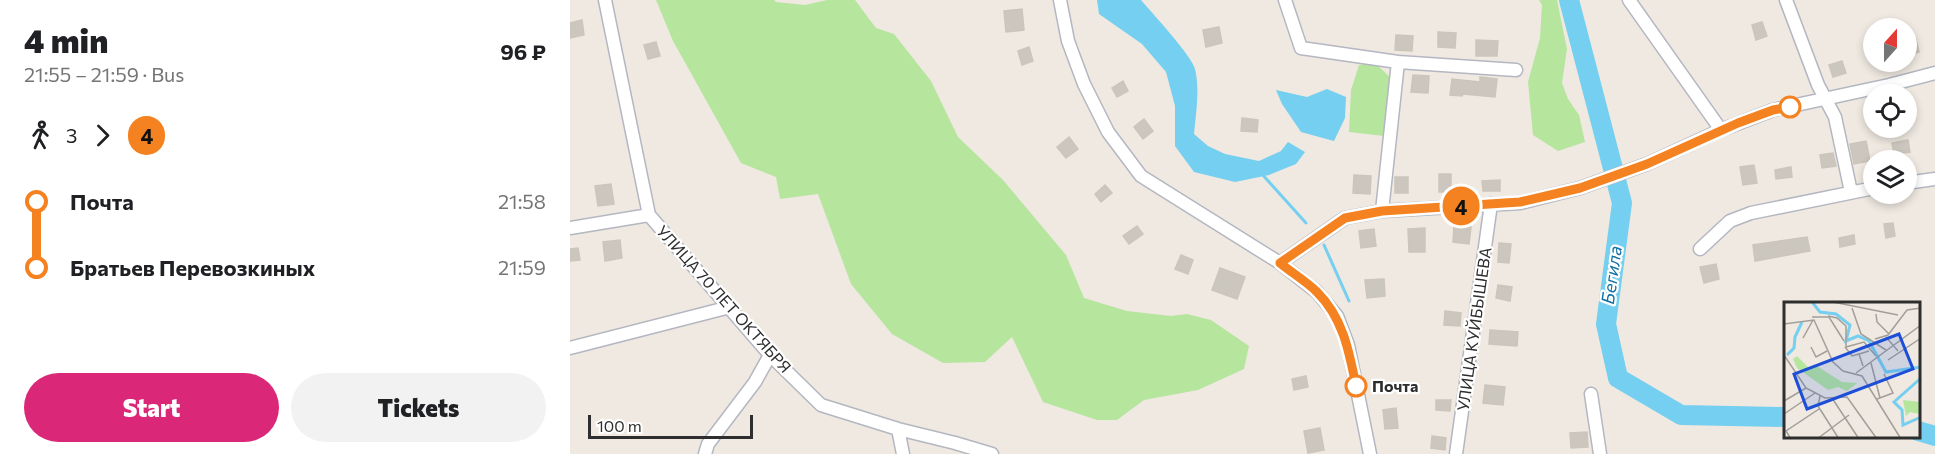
<!DOCTYPE html>
<meta charset="utf-8">
<style>
body{margin:0;font-family:Commissioner,sans-serif;background:#f2f2f2;color:#202124;height:100vh;display:flex;flex-direction:column;font-size:22px;white-space:nowrap}
*{box-sizing:border-box;margin:0}
p{font-size:20px;color:#757577}
.icon{flex:none;width:33px;height:33px;fill:none;stroke:currentColor;stroke-width:2;stroke-linecap:round;stroke-linejoin:round}
.map{position:relative;flex:1;overflow:hidden}
.drawer{display:flex;flex-direction:column;background:#fff;width:570px}
.drawer>*{flex:none}
.badge{padding:0 12px;border-radius:20px;font-size:21px;line-height:39px}
.needle{width:39px;rotate:21deg}
.fabs{position:absolute;left:1293px;top:18px;display:grid;gap:12px}
.fabs a{display:grid;place-items:center;width:54px;height:54px;border-radius:50%;background:#fff;box-shadow:0 3px 9px #0003;font-size:30px}
.scale{position:absolute;left:18px;bottom:15px;width:165px;box-sizing:border-box;padding-left:6px;border:3px solid #2e2e2e;border-top:0;font-size:16px;line-height:21px;white-space:nowrap;color:#2e2e2e;-webkit-text-stroke:4px #fff;paint-order:stroke}
.map>.badge{position:absolute;translate:-50% -50%;box-shadow:0 0 0 3px #fff}
.legs{display:flex;align-items:center;gap:9px;height:66px;padding:0 24px;font-size:20px}
.legs p{margin-inline-start:auto}
.overview{display:flex;align-items:center;justify-content:space-between;height:102px;padding:0 24px}
h1{font-size:33px;font-weight:800;line-height:45px}
.cta{display:flex;gap:12px;margin-top:auto;padding:12px 24px}
.cta a{flex:1;height:69px;border-radius:36px;background:#db2777;color:#fff;font-size:24px;font-weight:800;line-height:69px;text-align:center}
.cta a+a{background:#f2f2f2;color:#202124}
ul{padding:0 24px;list-style:none}
li{display:flex;align-items:center;gap:21px;height:66px;font-size:22px}
li i{display:grid;place-items:center;width:9px;height:100%;margin:0 8px;background:currentColor}
li i::after{content:'';width:15px;height:15px;margin:-8px;border:4px solid;border-radius:50%;background:#fff}
li p{margin-inline-start:auto}
li:first-child i{background:linear-gradient(#0000 50%,currentColor 0)}
li:last-child i{background:linear-gradient(currentColor 50%,#0000 0)}
main{display:flex;flex:1;min-height:0}
.map>svg:first-child{display:block}
</style>
<main>
<section class="drawer">
<div class="overview"><div><h1>4 min</h1><p>21:55 – 21:59 · Bus</p></div><b>96 ₽</b></div>
<div class="legs"><svg class="icon" aria-label="walk" viewBox="0 0 24 24"><circle cx="13" cy="4" r="2"/><path d="M13 8l-2 6 4 7M11 14l-3 7M7 12l3-4h3l4 4"/></svg>3<svg class="icon" aria-label="forward" viewBox="0 0 24 24"><path d="M9 5l7 7-7 7"/></svg><b class="badge" style="background:#f58220;color:#111">4</b></div>
<ul>
<li><i style="color:#f58220"></i><b>Почта</b><p>21:58</p></li>
<li><i style="color:#f58220"></i><b>Братьев Перевозкиных</b><p>21:59</p></li>
</ul>
<div class="cta"><a>Start</a><a>Tickets</a></div>
</section>
<div class="map">
<svg width="1365" height="454" viewBox="0 0 1365 454">
<rect width="100%" height="100%" fill="#efe9e1"/>
<path fill="#b6e59e" d="M 86,0 L 204,0 L 206,2 L 235,5 L 257,0 L 285,0 L 306,28 L 324,34 L 361,81 L 388,137 L 433,180 L 496,255 L 514,298 L 557,311 L 601,316 L 617,314 L 641,320 L 679,346 L 674,369 L 628,390 L 574,400 L 547,420 L 527,420 L 473,402 L 442,337 L 415,362 L 373,363 L 322,334 L 281,284 L 248,194 L 210,199 L 206,177 L 171,163 L 103,41 Z
M 969,0 L 987,0 L 997,49 L 992,83 L 998,99 L 1009,115 L 1015,142 L 988,151 L 963,135 L 958,82 L 970,38 L 972,5 Z
M 805,63 L 823,80 L 814,136 L 779,132 L 781,90 L 789,65 Z"/>
<path fill="#75cff0" d="M 527,0 L 571,0 C 582,13 622,56 625,69 C 630,90 626,112 624,134 L 638,146 L 655,154 L 689,161 L 711,151 L 718,142 L 735,152 L 726,164 L 699,175 L 665,182 L 624,172 L 605,146 L 605,106 L 596,72 L 572,44 L 529,14 Z
M 757,89 L 776,97 L 775,118 L 764,141 L 731,132 L 712,104 L 706,90 L 737,97 Z"/>
<g fill="none" stroke-linecap="round" stroke-linejoin="round">
<path stroke="#75cff0" stroke-width="3" d="M 691,173 L 736,223
M 754,245 L 779,301"/>
<path stroke="#75cff0" stroke-width="20" d="M 999,0 L 1052,203 L 1036,324 L 1048,378 L 1111,415 L 1215,417
M 1348,431 L 1365,436"/>
</g>
<path fill="#cbc7bf" stroke="#cbc5ba" stroke-width="1.5" d="M 452,9 L 454,30 L 436,32 L 434,11 Z
M 12,20 L 14,35 L 0,38 L 0,23 Z
M 1192,22 L 1197,36 L 1186,40 L 1182,25 Z
M 649,27 L 652,43 L 636,47 L 633,30 Z
M 868,32 L 886,33 L 885,48 L 868,47 Z
M 826,35 L 843,36 L 842,51 L 825,50 Z
M 1346,39 L 1349,52 L 1336,55 L 1336,42 Z
M 906,40 L 928,41 L 927,56 L 906,56 Z
M 86,42 L 90,56 L 78,59 L 74,45 Z
M 459,47 L 463,61 L 452,65 L 448,51 Z
M 1272,61 L 1276,73 L 1263,77 L 1259,65 Z
M 843,75 L 859,76 L 858,93 L 841,92 Z
M 910,77 L 927,79 L 925,97 L 893,94 L 892,96 L 880,95 L 882,79 L 910,82 Z
M 553,81 L 558,91 L 547,97 L 542,88 Z
M 672,118 L 688,120 L 687,132 L 671,131 Z
M 574,119 L 583,131 L 573,139 L 564,127 Z
M 499,137 L 508,149 L 496,158 L 487,147 Z
M 1338,140 L 1340,152 L 1324,154 L 1322,143 Z
M 1296,141 L 1300,161 L 1284,164 L 1280,144 Z
M 1263,153 L 1266,166 L 1252,168 L 1250,155 Z
M 1184,165 L 1187,183 L 1173,185 L 1170,167 Z
M 1221,167 L 1222,177 L 1206,179 L 1205,170 Z
M 869,174 L 881,174 L 881,192 L 869,192 Z
M 784,175 L 801,176 L 800,194 L 783,193 Z
M 825,177 L 838,177 L 838,193 L 825,193 Z
M 930,180 L 930,191 L 913,191 L 912,181 Z
M 41,184 L 44,204 L 28,206 L 25,186 Z
M 535,185 L 542,193 L 531,202 L 525,194 Z
M 1323,223 L 1325,236 L 1316,238 L 1314,224 Z
M 567,226 L 573,234 L 559,244 L 553,236 Z
M 884,226 L 901,227 L 899,244 L 883,242 Z
M 855,228 L 855,252 L 839,252 L 838,229 Z
M 804,229 L 806,246 L 791,248 L 789,231 Z
M 1284,235 L 1285,244 L 1270,247 L 1269,238 Z
M 1237,237 L 1240,251 L 1185,261 L 1183,245 Z
M 50,240 L 52,258 L 35,261 L 33,242 Z
M 929,243 L 941,244 L 939,263 L 928,262 Z
M 8,248 L 10,260 L 0,261 L 0,249 Z
M 611,255 L 623,260 L 618,274 L 605,269 Z
M 1146,264 L 1149,279 L 1134,283 L 1130,267 Z
M 650,268 L 675,277 L 667,299 L 642,290 Z
M 814,279 L 815,296 L 797,298 L 795,280 Z
M 928,285 L 942,287 L 940,301 L 926,298 Z
M 875,311 L 891,313 L 890,326 L 874,325 Z
M 920,330 L 948,332 L 947,346 L 919,344 Z
M 736,376 L 738,387 L 724,390 L 722,379 Z
M 915,385 L 935,387 L 933,405 L 913,403 Z
M 866,400 L 881,400 L 880,411 L 866,410 Z
M 826,408 L 828,428 L 815,429 L 813,410 Z
M 750,428 L 754,450 L 738,453 L 734,431 Z
M 1017,432 L 1018,447 L 1001,448 L 1000,433 Z
M 862,436 L 876,438 L 875,450 L 861,448 Z"/>
<g fill="none" stroke-linecap="round" stroke-linejoin="round">
<defs>
<path id="minor" d="M 35,0 L 79,215 L 200,355 L 251,405 L 328,429 L 385,443 L 422,454
M 490,0 L 498,41 L 514,84 L 538,132 L 571,176 L 710,263 L 747,292 L 767,316 L 778,345 L 800,454
M 715,0 L 731,48 L 828,62
M 1059,0 L 1151,130
M 1216,0 L 1248,85 L 1265,117 L 1281,192
M 1336,183 L 1365,179
M 812,211 L 828,62 L 946,70
M 0,228 L 79,215
M 1130,249 L 1160,221 L 1181,213 L 1304,188
M 710,263 L 775,218 L 812,211 L 950,203 L 1010,188 L 1077,164 L 1151,130 L 1203,110 L 1319,85 L 1365,73
M 0,348 L 160,307
M 1021,394 L 1030,454
M 328,429 L 333,454
M 135,454 L 138,444 L 185,382 L 200,355
M 886,454 L 921,204"/>
</defs>
<use href="#minor" stroke="#b4b7c1" stroke-width="15"/>
<use href="#minor" stroke="#fff" stroke-width="12"/>
</g>
<g fill="none" stroke-linecap="round" stroke-linejoin="round">
<defs>
<path id="line-1" d="M 786,386 C 779,351 773,318 747,292 C 736,281 722,273 710,263 L 775,218 L 812,211 L 950,202 L 1010,188 L 1077,164 L 1168,123 L 1203,110 L 1220,107"/>
</defs>
<use href="#line-1" stroke="#fff" stroke-width="14"/>
<use href="#line-1" stroke="#f58220" stroke-width="9"/>
</g>
<g fill="#fff" stroke="#f58220" stroke-width="3">
<circle cx="1220" cy="107" r="10"/>
<circle cx="786" cy="386" r="10"/>
</g>
<g text-anchor="middle" stroke-width="4.5" stroke-linejoin="round" paint-order="stroke">
<g font-size="16" fill="#2e2e2e" stroke="#fff">
<text transform="translate(154 299) rotate(48)" y="6">УЛИЦА 70 ЛЕТ ОКТЯБРЯ</text>
<text transform="translate(904 329) rotate(-82)" y="6">УЛИЦА КУЙБЫШЕВА</text>
</g>
<g font-size="16" font-weight="bold" fill="#2e2e2e" stroke="#fff" text-anchor="start">
<text x="802" y="392">Почта</text>
</g>
<g font-size="18" font-style="italic" fill="#0d6fa3" stroke="#fff">
<text transform="translate(1042 275) rotate(-82)" y="6">Бегила</text>
</g>
</g>
<g transform="translate(1214 302)">
<rect width="136" height="136" fill="#efe9e1"/>
<path d="M 13,54 L 25,66 L 31,63 L 58,80 L 73,81 L 63,89 L 54,85 L 44,88 L 13,66 L 9,57 ZM 119,98 L 136,100 L 136,112 L 126,110 L 122,114 Z" fill="#b6e59e"/>
<path fill="none" stroke="#75cff0" stroke-width="3" d="M 28,0 L 36,10 L 52,12 L 66,23 L 62,39 L 74,34 L 85,39 L 102,70 L 137,65M 3,53 L 10,46 L 11,35 L 18,20M 137,76 L 110,100 L 118,108 L 119,123 L 137,115"/>
<path fill="none" stroke="#a29e99" stroke-width="1.5" d="M 49,0 L 114,13M 68,6 L 77,32 L 102,48M 92,12 L 93,20 L 105,32M 44,14 L 53,16 L 62,24 L 62,45 L 80,40 L 92,54M 28,15 L 45,15 L 60,39M 0,22 L 30,18 L 49,60 L 59,69 L 78,74 L 117,137M 102,35 L 114,49M 19,36 L 29,18M 91,37 L 104,33 L 123,8 L 137,6M 27,45 L 32,55 L 43,49M 61,45 L 68,54 L 75,52M 0,53 L 22,86 L 41,96 L 63,95 L 93,137M 104,58 L 137,36M 87,61 L 96,96M 79,64 L 75,52 L 85,49M 72,71 L 137,23M 36,94 L 34,104 L 55,137M 48,96 L 75,137M 93,97 L 109,91 L 100,72M 0,99 L 22,86M 0,112 L 31,91M 7,137 L 2,129 L 35,107M 33,137 L 65,113"/>
<path fill="#1d4ed8" fill-opacity="0.15" stroke="#1d4ed8" stroke-width="3" d="M 115,32 L 129,67 L 23,107 L 10,72 Z"/>
<rect width="136" height="136" fill="none" stroke="#2e2e2e" stroke-width="3"/>
</g>
</svg>
<div class="fabs">
<a><svg class="needle" viewBox="-14 -14 28 28"><path d="M0-13l5 13h-10z" fill="#e53935"/><path d="M0 13l5-13h-10z" fill="#757577"/></svg></a>
<a><svg class="icon" aria-label="locate" viewBox="0 0 24 24"><circle cx="12" cy="12" r="6"/><path d="M12 2v4M12 18v4M2 12h4M18 12h4"/></svg></a>
<a><svg class="icon" aria-label="layers" viewBox="0 0 24 24"><path d="M12 4l9 5-9 5-9-5zM3 14l9 5 9-5"/></svg></a>
</div>
<div class="scale">100 m</div>
<b class="badge" style="left:891px;top:206px;background:#f58220;color:#111">4</b>
</div>
</main>
